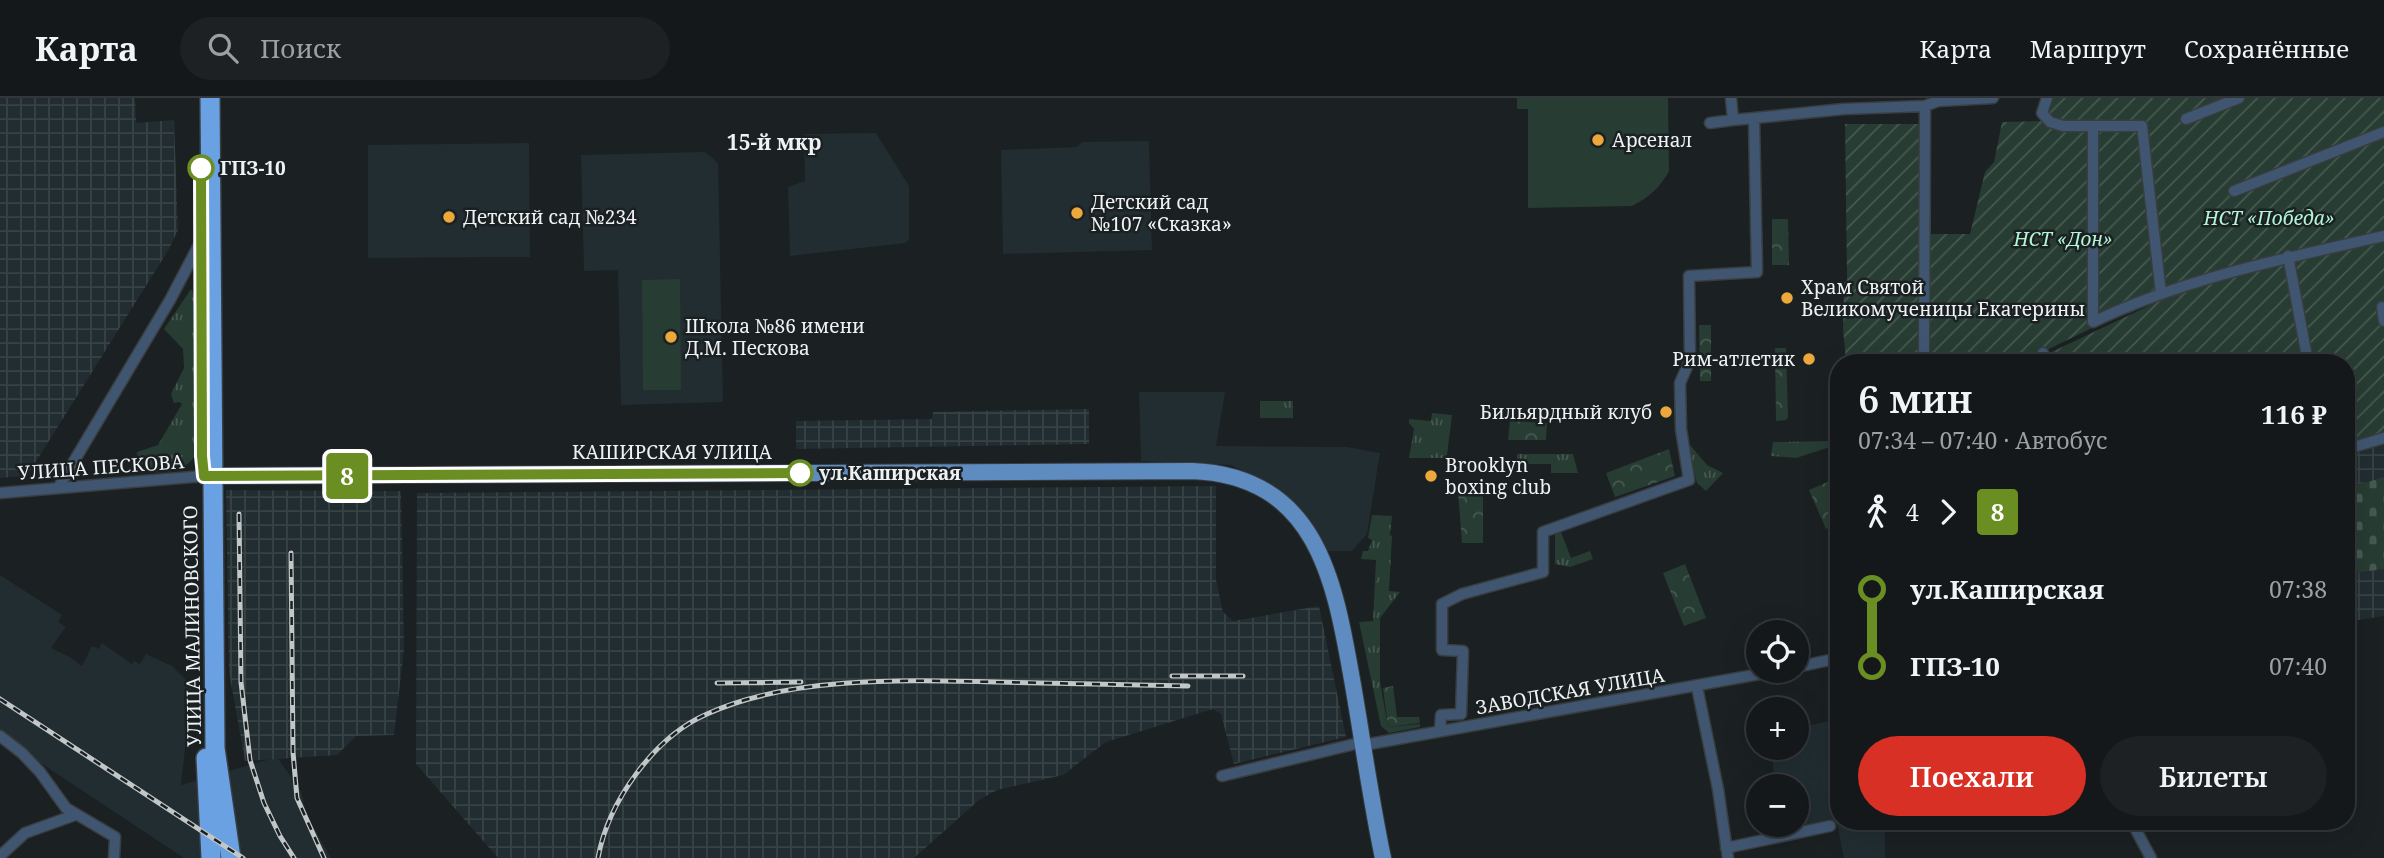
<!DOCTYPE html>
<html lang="ru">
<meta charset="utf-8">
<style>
body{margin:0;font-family:"Noto Serif",serif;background:#1d2123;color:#f1f3f6;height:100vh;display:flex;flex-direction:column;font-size:26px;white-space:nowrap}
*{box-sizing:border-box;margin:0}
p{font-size:23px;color:#9da0a2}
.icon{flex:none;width:38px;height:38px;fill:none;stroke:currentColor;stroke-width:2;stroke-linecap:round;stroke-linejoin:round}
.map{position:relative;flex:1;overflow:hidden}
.details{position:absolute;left:1830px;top:256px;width:525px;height:476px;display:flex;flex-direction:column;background:#14181a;border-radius:28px;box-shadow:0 7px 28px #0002,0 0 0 2px #333739}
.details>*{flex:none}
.badge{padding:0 14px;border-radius:5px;font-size:24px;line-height:46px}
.controls{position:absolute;left:1746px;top:522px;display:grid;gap:14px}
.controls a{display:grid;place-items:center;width:63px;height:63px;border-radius:50%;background:#14181a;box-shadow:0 7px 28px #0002,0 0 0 2px #333739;font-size:35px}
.map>.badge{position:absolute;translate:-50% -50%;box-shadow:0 0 0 4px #fff}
.legs{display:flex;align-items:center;gap:10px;height:77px;padding:0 28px;font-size:23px}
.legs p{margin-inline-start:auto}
.overview{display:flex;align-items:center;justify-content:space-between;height:119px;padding:0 28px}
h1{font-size:38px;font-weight:600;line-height:52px}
.primary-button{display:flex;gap:14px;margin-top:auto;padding:14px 28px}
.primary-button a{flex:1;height:80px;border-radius:42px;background:#d93025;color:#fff;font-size:28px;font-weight:600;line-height:80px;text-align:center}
.primary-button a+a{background:#1d2123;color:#f1f3f6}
ul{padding:0 28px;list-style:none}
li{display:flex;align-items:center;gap:24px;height:77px;font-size:26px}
li i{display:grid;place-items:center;width:10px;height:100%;margin:0 9px;background:currentColor}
li i::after{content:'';width:18px;height:18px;margin:-9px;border:5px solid;border-radius:50%;background:#14181a}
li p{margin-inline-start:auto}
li:first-child i{background:linear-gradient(#0000 50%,currentColor 0)}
li:last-child i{background:linear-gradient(currentColor 50%,#0000 0)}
header{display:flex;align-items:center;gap:42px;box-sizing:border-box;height:98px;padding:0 35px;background:#14181a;border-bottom:2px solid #333739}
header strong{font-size:33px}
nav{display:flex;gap:38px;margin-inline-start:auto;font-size:24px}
.search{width:490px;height:63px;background:#1d2123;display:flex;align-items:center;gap:18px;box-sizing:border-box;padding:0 24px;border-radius:38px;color:#9da0a2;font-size:26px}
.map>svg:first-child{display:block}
</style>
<header>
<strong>Карта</strong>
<div class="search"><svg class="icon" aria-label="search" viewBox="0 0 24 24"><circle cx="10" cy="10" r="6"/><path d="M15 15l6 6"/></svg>Поиск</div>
<nav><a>Карта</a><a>Маршрут</a><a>Сохранённые</a></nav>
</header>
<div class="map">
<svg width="2384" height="760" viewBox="0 0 2384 760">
<defs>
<pattern id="industrial-grid" width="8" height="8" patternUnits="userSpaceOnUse" patternTransform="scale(1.75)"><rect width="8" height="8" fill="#212d31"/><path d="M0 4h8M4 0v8" fill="none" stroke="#374245"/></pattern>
<pattern id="grass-tufts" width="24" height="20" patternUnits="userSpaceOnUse" patternTransform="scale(1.75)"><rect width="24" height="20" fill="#273c32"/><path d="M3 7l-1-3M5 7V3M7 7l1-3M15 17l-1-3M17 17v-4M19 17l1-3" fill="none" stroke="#475950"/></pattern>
<pattern id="cemetery-stones" width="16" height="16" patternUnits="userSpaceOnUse" patternTransform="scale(1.75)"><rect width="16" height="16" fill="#273c32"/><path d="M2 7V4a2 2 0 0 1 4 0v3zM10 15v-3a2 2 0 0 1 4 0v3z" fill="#475950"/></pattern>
<pattern id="park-crowns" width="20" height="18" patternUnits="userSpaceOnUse" patternTransform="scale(1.75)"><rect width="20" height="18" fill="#273c32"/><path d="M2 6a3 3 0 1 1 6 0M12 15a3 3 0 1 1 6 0" fill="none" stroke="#475950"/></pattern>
<pattern id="garden-furrows" width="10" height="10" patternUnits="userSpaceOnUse" patternTransform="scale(1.75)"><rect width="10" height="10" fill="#273c32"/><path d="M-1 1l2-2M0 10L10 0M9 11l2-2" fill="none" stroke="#475950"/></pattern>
</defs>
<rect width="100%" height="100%" fill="#1b2022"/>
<path fill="#212d31" d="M 876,35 L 909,88 L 909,142 L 905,145 L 790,158 L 788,89 L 805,83 L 804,36 Z
M 1149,43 L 1152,152 L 1003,156 L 1001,52 L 1077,49 L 1082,44 Z
M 529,45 L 530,159 L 368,160 L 368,47 Z
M 705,54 L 718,65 L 723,304 L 621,307 L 618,172 L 584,173 L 581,57 Z
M 1139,294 L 1225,294 L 1216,348 L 1347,349 L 1380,355 L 1367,436 L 1352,453 L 1327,453 L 1311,425 L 1290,400 L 1260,381 L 1231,367 L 1141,363 Z
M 0,477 L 62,517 L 58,524 L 66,529 L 51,550 L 70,559 L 82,568 L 92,548 L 99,551 L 102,545 L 132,566 L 134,563 L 140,566 L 146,556 L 172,568 L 192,588 L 181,687 L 277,659 L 301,693 L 307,718 L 331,760 L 184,760 L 0,638 Z
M 1839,621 L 1839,723 L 1885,723 L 1885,760 L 1844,760 L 1837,726 L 1797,726 L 1797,688 L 1774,688 L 1772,649 L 1797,649 L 1797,630 Z"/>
<path fill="url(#industrial-grid)" d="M 0,0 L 135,0 L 136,25 L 174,22 L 178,132 L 169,151 L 27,378 L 0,380 Z
M 1089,311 L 1089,346 L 796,351 L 796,323 L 932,321 L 933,314 Z
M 2384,345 L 2384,379 L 2347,390 L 2347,356 Z
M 1216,388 L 1216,482 L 1223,514 L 1233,523 L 1319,508 L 1346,639 L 1234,666 L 1221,616 L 1213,611 L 1106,644 L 1063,677 L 997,692 L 979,702 L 914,760 L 498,760 L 416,666 L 417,395 Z
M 226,392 L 401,393 L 404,551 L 394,637 L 356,638 L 337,657 L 245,663 L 229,574 Z
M 2384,471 L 2384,518 L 2347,524 L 2347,476 Z"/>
<path fill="url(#grass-tufts)" d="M 191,191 L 196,198 L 194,359 C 184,375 154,379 138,369 L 137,354 L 158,347 L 182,306 L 179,304 L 174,305 L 171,296 L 184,270 L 183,251 L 164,231 Z
M 1260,303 L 1293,303 L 1293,320 L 1260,320 Z
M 1432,315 L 1452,317 L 1447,357 L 1444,360 L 1409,360 L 1414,331 L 1409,325 L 1409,321 L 1431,323 Z
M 1834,343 L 1830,349 L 1796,360 L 1771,358 L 1773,344 Z
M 1687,347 L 1690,347 L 1707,367 L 1723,375 L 1706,393 L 1697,385 Z
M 1517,356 L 1573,356 L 1578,375 L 1551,375 L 1551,366 L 1517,366 Z
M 1372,417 L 1392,418 L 1390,437 L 1392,438 L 1389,493 L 1400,494 L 1380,520 L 1380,584 L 1388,629 L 1420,626 L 1420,629 L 1389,635 L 1381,628 L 1359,524 L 1373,523 L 1376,462 L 1361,461 L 1363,453 L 1368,453 L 1372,442 L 1368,440 Z
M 1561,434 L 1571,460 L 1590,453 L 1593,461 L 1570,469 L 1555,466 L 1555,436 Z"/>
<path fill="url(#cemetery-stones)" d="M 2384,379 L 2384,471 L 2347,476 L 2347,390 Z"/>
<path fill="url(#park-crowns)" d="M 1772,121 L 1788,121 L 1789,167 L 1772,167 Z
M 1699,227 L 1711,227 L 1711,283 L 1700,283 Z
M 1775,250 L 1786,250 L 1788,319 L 1786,322 L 1776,323 Z
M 1510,323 L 1547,325 L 1546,342 L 1508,342 Z
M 1669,351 L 1675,378 L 1615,399 L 1606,375 Z
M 1830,383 L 1839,405 L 1839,425 L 1826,431 L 1809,392 Z
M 1483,387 L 1483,445 L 1462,445 L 1458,393 Z
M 1685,466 L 1706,520 L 1684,528 L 1663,475 Z
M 1393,588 L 1397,619 L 1419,619 L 1420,625 L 1388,629 L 1383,590 Z"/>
<path fill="url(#garden-furrows)" d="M 2047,0 L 2384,0 L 2384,338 L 2347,349 L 2347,264 L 2047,264 L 2045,257 L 2157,204 L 2094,229 L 2043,254 L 2045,264 L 1846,264 L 1843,230 L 1844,185 L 1847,182 L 1845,26 L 1921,26 L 1922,136 L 1970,136 L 1985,74 L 1994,64 L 2002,24 L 2040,23 Z"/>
<path fill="#273c32" d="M 1517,0 L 1668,0 L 1669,73 C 1661,89 1648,100 1632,108 L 1528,110 L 1528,11 L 1517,11 Z
M 680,181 L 681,292 L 643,292 L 642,182 Z"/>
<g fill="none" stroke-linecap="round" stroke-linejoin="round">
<defs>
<path id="street" d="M 2047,0 L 2042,15 L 2050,24 L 2063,28 L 2142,28 L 2161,196
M 1754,20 L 1844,11 L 1925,8 L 1938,3 L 1993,0
M 2186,21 L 2239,0
M 1710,25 L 1733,22
M 2093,29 L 2093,224 C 2185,180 2286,160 2384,138
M 2234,93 L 2384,34
M 2288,158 L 2308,264
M 2382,209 L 2384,223
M 2043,255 L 2046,264
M 1924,264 L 1925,8
M 2347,351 L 2384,340
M 58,390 L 170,202 L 202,141
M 0,395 L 204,378
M 1797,569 L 1839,560
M 1697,589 L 1718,691 L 1728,760
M 1440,633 L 1441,617 L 1461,616 L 1463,553 L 1442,552 L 1442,506 L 1462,496 L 1543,474 L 1543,434 L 1689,382 L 1681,331 L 1680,285 L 1690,262 L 1689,178 L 1757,174 L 1754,20 L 1733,22 L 1731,0
M 0,638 L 22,655 L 40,674 L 66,710 L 115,739 L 114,760
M 1364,647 L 1782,572
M 1222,678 L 1363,644
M 2136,723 L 2136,732 L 2151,760
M 1726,750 L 1830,728
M 0,758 L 25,735 L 75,717"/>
<path id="primary" d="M 204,378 L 1192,373 C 1319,378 1335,486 1353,587 C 1363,645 1371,703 1383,760"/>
<path id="highway" d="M 210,0 L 215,650 L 231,760
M 206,660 L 211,760"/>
</defs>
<use href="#street" stroke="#393d3f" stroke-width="13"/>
<use href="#primary" stroke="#393d3f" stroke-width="18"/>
<use href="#highway" stroke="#393d3f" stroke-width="22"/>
<use href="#street" stroke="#405670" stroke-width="10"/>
<use href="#primary" stroke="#5e8cc1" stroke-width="16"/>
<use href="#highway" stroke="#69a1e2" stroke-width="19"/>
<defs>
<path id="rail" d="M 239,416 L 241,584 L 250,662 L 264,705 L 280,738 L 294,760
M 291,455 L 293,654 L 297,700 L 324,760
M 1172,578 L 1243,578
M 717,585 L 801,584
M 0,601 L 243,760
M 598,760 C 608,704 654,639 707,616 C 790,578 906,582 996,584 C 1060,585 1124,587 1188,588"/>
</defs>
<use href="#rail" stroke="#c1c6c7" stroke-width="5"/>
<use href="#rail" stroke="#1b2022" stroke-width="2.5" stroke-dasharray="8" stroke-linecap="butt"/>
</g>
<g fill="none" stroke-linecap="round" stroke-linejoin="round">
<defs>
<path id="line-1" d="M 201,70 L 202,358 L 204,378 L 800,375"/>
</defs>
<use href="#line-1" stroke="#fff" stroke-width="16"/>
<use href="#line-1" stroke="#6b8e23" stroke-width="10"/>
</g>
<g fill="#eda83b" stroke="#1b2022" stroke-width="2.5">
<circle cx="1598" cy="42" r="7"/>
<circle cx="1077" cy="115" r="7"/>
<circle cx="449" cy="119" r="7"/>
<circle cx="1787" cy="200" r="7"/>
<circle cx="671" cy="239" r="7"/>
<circle cx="1809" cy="261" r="7"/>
<circle cx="1666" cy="314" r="7"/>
<circle cx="1431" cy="378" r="7"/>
</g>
<g fill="#fff" stroke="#6b8e23" stroke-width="3.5">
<circle cx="201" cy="70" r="12"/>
<circle cx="800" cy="375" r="12"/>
</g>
<g text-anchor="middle" stroke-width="5" stroke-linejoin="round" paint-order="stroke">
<g font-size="19" fill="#eef2f3" stroke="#1b2022" text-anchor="start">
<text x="1612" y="49">Арсенал</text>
<text x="1091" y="111">Детский сад<tspan x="1091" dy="22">№107 «Сказка»</tspan></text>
<text x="463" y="126">Детский сад №234</text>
<text x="1801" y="196">Храм Святой<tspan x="1801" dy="22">Великомученицы Екатерины</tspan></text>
<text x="685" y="235">Школа №86 имени<tspan x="685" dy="22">Д.М. Пескова</tspan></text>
<text x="1795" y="268" text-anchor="end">Рим-атлетик</text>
<text x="1652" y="321" text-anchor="end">Бильярдный клуб</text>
<text x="1445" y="374">Brooklyn<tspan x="1445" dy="22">boxing club</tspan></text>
</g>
<g font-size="19" font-weight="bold" fill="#eef2f3" stroke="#1b2022" text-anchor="start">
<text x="220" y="77">ГПЗ-10</text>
<text x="819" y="382">ул.Каширская</text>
</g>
<g font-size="19" font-style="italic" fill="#b1f6d5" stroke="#1b2022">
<text x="2269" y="127">НСТ «Победа»</text>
<text x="2063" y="148">НСТ «Дон»</text>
</g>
<g font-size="19" fill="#eef2f3" stroke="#1b2022">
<text x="672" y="361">КАШИРСКАЯ УЛИЦА</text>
<text transform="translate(101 369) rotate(-4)" y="7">УЛИЦА ПЕСКОВА</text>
<text transform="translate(192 528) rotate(-91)" y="7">УЛИЦА МАЛИНОВСКОГО</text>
<text transform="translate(1570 593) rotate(-10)" y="7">ЗАВОДСКАЯ УЛИЦА</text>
</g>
<g font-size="21" font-weight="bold" fill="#eef2f3" stroke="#1b2022">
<text x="774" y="52">15-й мкр</text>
</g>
</g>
</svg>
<div class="controls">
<a><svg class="icon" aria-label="locate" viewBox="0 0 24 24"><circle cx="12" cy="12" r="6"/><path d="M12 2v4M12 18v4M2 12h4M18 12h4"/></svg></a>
<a>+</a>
<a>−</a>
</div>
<b class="badge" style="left:347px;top:378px;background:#6b8e23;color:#fff">8</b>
<section class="details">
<div class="overview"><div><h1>6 мин</h1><p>07:34 – 07:40 · Автобус</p></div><b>116 ₽</b></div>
<div class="legs"><svg class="icon" aria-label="walk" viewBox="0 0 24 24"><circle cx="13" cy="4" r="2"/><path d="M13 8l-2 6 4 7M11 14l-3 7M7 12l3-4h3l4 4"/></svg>4<svg class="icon" aria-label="forward" viewBox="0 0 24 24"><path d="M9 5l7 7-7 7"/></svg><b class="badge" style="background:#6b8e23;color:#fff">8</b></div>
<ul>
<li><i style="color:#6b8e23"></i><b>ул.Каширская</b><p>07:38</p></li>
<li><i style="color:#6b8e23"></i><b>ГПЗ-10</b><p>07:40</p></li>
</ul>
<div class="primary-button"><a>Поехали</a><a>Билеты</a></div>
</section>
</div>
